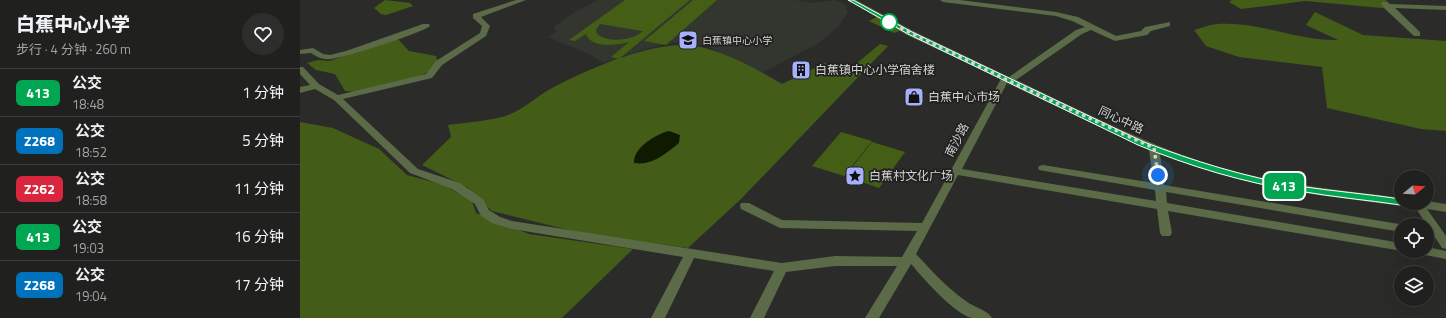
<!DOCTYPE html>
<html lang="zh">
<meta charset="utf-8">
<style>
body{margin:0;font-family:"Titillium Web","Noto Sans SC",sans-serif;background:#2d2e2c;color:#f1f3f6;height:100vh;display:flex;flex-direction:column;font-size:15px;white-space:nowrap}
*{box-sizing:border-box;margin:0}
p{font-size:13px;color:#a2a3a4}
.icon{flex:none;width:22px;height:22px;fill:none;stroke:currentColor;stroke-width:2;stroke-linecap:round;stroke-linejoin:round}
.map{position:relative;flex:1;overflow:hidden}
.side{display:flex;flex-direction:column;background:#20211f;width:300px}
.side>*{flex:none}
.badge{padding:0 8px;border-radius:6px;font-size:14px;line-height:26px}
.needle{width:26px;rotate:72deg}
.buttons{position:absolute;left:1094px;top:170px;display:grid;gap:8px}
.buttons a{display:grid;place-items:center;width:40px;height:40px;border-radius:50%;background:#20211f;box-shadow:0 4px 16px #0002,0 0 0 1px #3d3e3d;font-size:20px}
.you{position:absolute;width:20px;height:20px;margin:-10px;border:3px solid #fff;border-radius:50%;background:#1a73e8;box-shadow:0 0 0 6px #1a73e833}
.map>.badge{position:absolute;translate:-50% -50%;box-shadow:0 0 0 2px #fff}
.round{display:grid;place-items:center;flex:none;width:42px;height:42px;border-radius:21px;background:#2d2e2c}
.overview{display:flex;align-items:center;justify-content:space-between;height:68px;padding:0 16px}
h1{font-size:19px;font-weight:800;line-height:30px}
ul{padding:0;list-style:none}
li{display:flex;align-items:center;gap:12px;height:48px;padding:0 16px;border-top:1px solid #3d3e3d}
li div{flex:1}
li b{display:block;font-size:15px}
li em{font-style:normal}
li .badge{min-width:44px;font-weight:700;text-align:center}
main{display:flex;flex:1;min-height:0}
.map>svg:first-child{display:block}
</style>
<main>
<section class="side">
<div class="overview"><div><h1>白蕉中心小学</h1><p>步行 · 4 分钟 · 260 m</p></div><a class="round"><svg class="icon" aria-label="heart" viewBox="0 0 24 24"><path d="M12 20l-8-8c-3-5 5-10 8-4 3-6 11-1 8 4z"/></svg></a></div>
<ul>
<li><span class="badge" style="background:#00a651;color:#fff">413</span><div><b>公交</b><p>18:48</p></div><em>1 分钟</em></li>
<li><span class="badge" style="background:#0072bc;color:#fff">Z268</span><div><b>公交</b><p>18:52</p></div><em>5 分钟</em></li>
<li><span class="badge" style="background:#d7263d;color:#fff">Z262</span><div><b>公交</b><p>18:58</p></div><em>11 分钟</em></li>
<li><span class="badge" style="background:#00a651;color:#fff">413</span><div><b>公交</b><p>19:03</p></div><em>16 分钟</em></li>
<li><span class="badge" style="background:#0072bc;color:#fff">Z268</span><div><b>公交</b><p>19:04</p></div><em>17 分钟</em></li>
</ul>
</section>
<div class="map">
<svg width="1146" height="318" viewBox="0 0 1146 318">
<rect width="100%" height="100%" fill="#2b2c29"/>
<path fill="#32362e" d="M 298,0 L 495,0 L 513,3 L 535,0 L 545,5 L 548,12 L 538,27 L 519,43 L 447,81 L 441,68 L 419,52 L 405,45 L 378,42 L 345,49 L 304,63 L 287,53 L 248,37 L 256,32 L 254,27 L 273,13 Z"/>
<path fill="#445e16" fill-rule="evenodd" d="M 85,0 L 110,3 L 113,6 L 86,15 L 81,14 L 74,8 Z
M 325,0 L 390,0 L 319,59 L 311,57 L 329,42 C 317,45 291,49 286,34 L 275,41 L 269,40 ZM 300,24 L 342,31 L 343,31 C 332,41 308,43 297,34 L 296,30 Z
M 393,0 L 417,0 L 366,45 L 344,41 Z
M 577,17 L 600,30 L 600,31 L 594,33 L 569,21 Z
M 541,132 L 572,141 L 544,176 L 512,166 Z
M 572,142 L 605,152 L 579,188 L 545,176 Z"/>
<path fill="#435c17" d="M 932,0 L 1086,0 L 1093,9 L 1005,1 L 941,9 L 929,2 Z
M 1015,12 L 1063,35 L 1146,41 L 1146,131 L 1121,129 L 1027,108 L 1022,67 L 939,57 L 906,46 L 894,30 C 902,28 911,24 918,24 C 959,21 997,41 1038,40 L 1006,25 Z
M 98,39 L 109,51 L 136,56 L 138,62 L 128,72 L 118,77 L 55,92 L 45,91 L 35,74 L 16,70 L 7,63 L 18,60 L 29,61 Z
M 580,44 L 588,46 L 442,198 L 388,248 L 281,233 L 192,211 L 167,187 L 122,165 L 151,137 L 148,125 C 163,123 196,120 208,115 C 224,109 237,96 252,88 C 288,69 356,39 396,46 C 427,52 456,69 482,84 L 525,63 L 545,73 Z
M 0,122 L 33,128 L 79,149 L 107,175 L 144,185 L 172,201 L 176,213 L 229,234 L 333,249 L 262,318 L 0,318 Z"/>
<path fill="#101a01" d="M 369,131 L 380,135 L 379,143 C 366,153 353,166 334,163 C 333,148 356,134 369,131 Z"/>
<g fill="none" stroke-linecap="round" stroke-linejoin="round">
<path fill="#5b6a47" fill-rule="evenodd" d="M 216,0 L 226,0 L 181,17 L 190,26 L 186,36 L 142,65 L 132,78 L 43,99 L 118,169 L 160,183 L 183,199 L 189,210 L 200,217 L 212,221 L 482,263 L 535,256 L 602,257 L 617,231 L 480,228 L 441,209 L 440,206 L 441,203 L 449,203 L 482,220 L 622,223 L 701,79 L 607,35 L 548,0 L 556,0 L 613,31 L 709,77 L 776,30 L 785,27 L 772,21 L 756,16 L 643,2 L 640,0 L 660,0 L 756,12 L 778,17 L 816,36 L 841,31 L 845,27 L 870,22 L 870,26 L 851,31 L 847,35 L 815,41 L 791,30 L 782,34 L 716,80 C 784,112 850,147 922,168 C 980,185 1041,190 1101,198 L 1101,203 L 1127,203 L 1127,201 L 1146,204 L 1146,212 L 1127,209 L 1146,236 L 1146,249 L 1142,248 L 1115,207 L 1107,206 L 1106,203 L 1101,206 L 1011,194 L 958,184 L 915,172 L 860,154 L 864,185 L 1105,225 L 1101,225 L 1101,232 L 866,192 L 867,203 L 1101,243 L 1102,251 L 868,211 L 872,233 L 870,236 L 862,236 L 860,233 L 857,209 L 658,175 L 616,254 C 632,271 647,288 666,301 C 673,307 688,310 692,318 C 686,318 678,318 672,318 C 654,314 623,278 611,264 L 579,318 L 565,318 L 597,266 L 535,266 L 486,272 L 464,318 L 450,318 L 474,271 L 394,258 L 365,318 L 351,318 L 383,257 L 212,229 L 192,223 L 181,216 L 175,204 L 152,189 L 110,173 L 34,100 L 15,89 L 0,93 L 0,87 L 10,85 L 0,74 L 0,67 L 3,67 L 19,84 L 38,95 L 126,74 L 136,61 L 180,33 L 182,26 L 173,18 L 173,14 ZM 707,83 L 849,150 L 854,183 L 743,165 L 739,166 L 738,168 L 739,170 L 855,190 L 856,201 L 662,169 Z
M 1083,2 L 1087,2 L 1090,4 L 1146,6 L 1146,10 L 1095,8 L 1120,32 L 1120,36 L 1114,36 L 1084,8 L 1081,3 Z
M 123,24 L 129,24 L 130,26 C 122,33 44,58 31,59 C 23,60 17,57 11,53 L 0,54 L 0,50 L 13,48 L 23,54 L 30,55 L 46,51 Z
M 1127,247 L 1146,251 L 1146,259 L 1120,254 L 1118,251 L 1127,251 Z"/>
</g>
<path fill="#00a651" stroke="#fff" d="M 548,0 L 553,0 L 612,32 L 844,142 C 893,161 946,177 998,186 C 1032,191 1067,194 1101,199 L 1105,202 L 1101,205 C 1067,200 1032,197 999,191 C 944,183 889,166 838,145 L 608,34 Z"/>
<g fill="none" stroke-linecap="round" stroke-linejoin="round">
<path stroke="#d3d4d3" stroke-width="4" stroke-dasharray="0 7.2" d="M 589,22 L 709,81 L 854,148 L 858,175"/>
</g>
<defs>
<symbol id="school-square" viewBox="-11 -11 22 22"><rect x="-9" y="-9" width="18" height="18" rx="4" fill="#a6b1fc" stroke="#212220"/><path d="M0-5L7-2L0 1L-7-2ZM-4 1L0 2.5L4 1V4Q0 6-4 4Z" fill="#111"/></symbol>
<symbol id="building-square" viewBox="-11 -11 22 22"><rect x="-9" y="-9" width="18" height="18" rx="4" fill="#a6b1fc" stroke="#212220"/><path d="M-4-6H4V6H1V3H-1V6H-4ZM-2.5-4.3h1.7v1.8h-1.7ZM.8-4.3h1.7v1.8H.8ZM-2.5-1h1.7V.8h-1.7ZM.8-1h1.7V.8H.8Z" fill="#111"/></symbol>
<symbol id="shop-square" viewBox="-11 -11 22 22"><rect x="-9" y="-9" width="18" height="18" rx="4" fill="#a6b1fc" stroke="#212220"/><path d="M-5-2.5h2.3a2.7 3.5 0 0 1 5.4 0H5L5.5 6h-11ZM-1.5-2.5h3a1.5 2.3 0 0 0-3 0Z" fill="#111"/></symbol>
<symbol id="sight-square" viewBox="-11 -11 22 22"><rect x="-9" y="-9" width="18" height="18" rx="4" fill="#a6b1fc" stroke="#212220"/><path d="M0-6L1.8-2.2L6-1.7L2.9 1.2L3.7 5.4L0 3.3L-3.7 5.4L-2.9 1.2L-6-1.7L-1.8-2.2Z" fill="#111"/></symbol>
</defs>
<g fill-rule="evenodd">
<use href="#school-square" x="377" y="29" width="22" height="22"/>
<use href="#building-square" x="490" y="59" width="22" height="22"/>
<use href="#shop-square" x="603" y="86" width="22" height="22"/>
<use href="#sight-square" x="544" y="165" width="22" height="22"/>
</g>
<circle fill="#fff" stroke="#00a651" stroke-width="2" cx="589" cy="22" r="8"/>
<g text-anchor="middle" stroke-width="3.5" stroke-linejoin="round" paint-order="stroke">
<g font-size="10" fill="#d3d4d3" stroke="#212220" text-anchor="start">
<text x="402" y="44">白蕉镇中心小学</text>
</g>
<g font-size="12" fill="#d3d4d3" stroke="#212220" text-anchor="start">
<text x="515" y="74">白蕉镇中心小学宿舍楼</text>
<text x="628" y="101">白蕉中心市场</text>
<text x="569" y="180">白蕉村文化广场</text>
</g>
<g font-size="12" fill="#d3d4d3" stroke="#212220">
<text transform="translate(821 120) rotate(25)" y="4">同心中路</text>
<text transform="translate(657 140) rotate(-62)" y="4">南沙路</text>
</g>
</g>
</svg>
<div class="buttons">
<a><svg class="needle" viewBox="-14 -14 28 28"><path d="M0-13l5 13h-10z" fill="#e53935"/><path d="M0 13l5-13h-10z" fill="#a2a3a4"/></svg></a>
<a><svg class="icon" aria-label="locate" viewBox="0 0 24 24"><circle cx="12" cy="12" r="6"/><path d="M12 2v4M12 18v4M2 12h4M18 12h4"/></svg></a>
<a><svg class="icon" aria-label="layers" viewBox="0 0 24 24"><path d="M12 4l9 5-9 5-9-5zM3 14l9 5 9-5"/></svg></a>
</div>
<div class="you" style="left:858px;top:175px"></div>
<b class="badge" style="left:984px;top:186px;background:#00a651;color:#fff">413</b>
</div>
</main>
